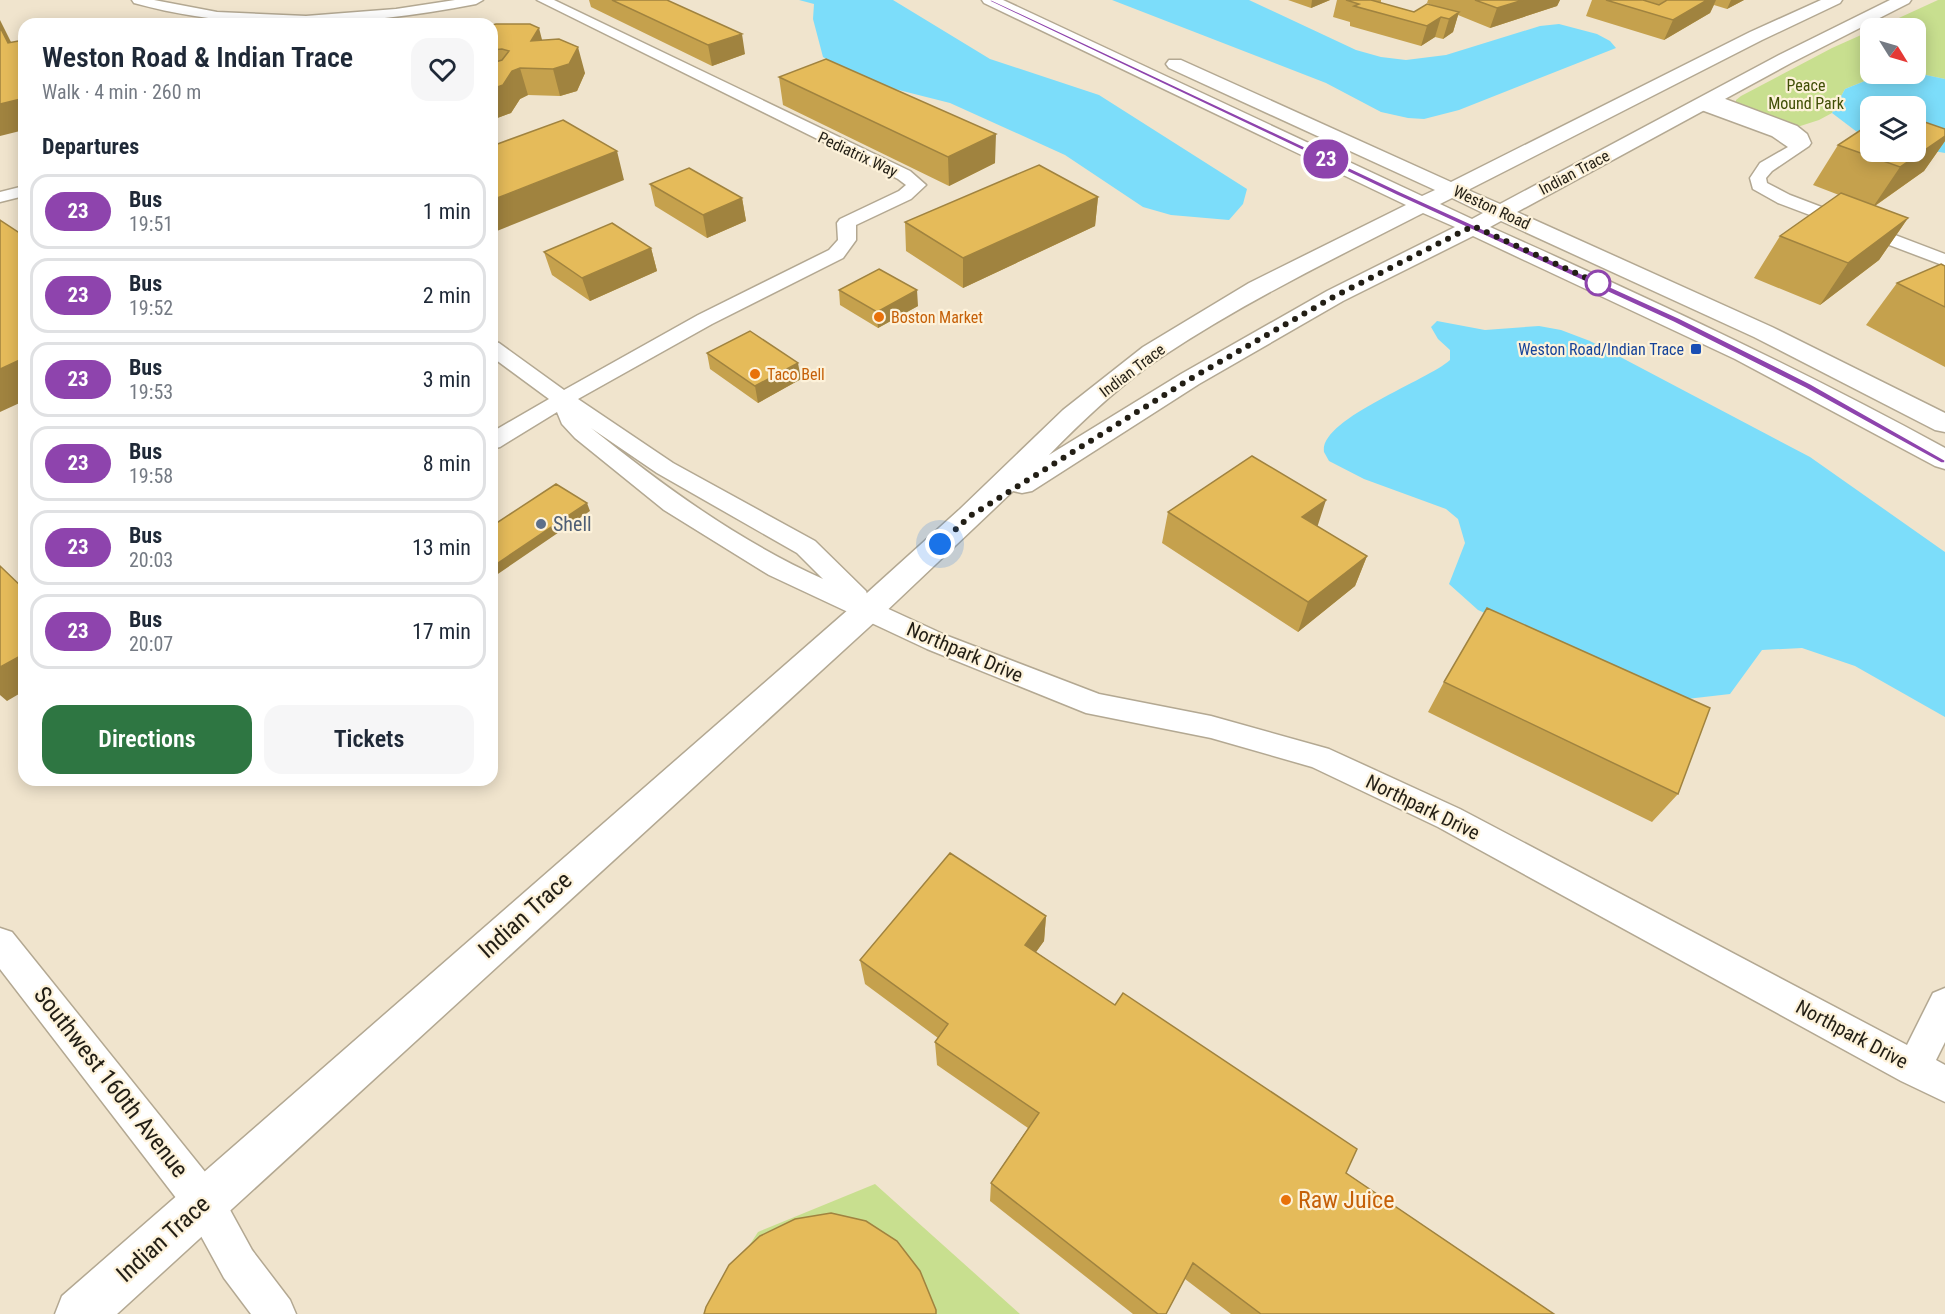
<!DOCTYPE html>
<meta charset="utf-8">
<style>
body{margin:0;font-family:"Roboto Condensed",sans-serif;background:#f6f6f7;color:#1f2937;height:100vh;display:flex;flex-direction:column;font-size:22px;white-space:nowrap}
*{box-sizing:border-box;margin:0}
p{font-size:20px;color:#747a83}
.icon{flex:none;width:33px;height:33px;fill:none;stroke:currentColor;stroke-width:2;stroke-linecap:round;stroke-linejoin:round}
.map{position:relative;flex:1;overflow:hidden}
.drawer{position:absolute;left:18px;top:18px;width:480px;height:768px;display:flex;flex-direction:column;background:#fff;border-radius:18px;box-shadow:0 3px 15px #0003}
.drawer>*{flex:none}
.badge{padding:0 12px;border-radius:20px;font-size:21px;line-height:39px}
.needle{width:39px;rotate:127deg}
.tools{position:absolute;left:1860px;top:18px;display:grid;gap:12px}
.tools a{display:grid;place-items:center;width:66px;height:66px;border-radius:12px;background:#fff;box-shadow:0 3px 15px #0003;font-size:30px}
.you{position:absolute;width:30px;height:30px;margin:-15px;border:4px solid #fff;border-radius:50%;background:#1a73e8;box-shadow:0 0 0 9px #1a73e833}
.map>.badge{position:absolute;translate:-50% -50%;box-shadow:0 0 0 3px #fff}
h2{padding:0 24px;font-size:22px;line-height:54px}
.round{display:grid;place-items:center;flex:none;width:63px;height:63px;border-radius:18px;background:#f6f6f7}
.overview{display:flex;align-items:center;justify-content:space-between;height:102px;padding:0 24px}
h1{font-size:28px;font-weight:600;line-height:45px}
.button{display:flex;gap:12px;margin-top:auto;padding:12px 24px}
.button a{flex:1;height:69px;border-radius:18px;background:#2e7642;color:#fff;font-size:24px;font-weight:600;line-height:69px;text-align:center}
.button a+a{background:#f6f6f7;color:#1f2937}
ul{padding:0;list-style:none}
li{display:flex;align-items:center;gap:18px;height:75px;margin:0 12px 9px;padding:0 12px;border:3px solid #e0e1e3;border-radius:18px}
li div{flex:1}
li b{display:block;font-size:22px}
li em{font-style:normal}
li .badge{min-width:66px;font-weight:700;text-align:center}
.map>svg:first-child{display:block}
</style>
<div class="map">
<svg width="1945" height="1314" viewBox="0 0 1945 1314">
<rect width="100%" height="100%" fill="#f0e4cd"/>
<path fill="#c8df8f" d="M 1938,0 L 1945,0 L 1945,79 L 1916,73 L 1916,28 L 1877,28 Z
M 1870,31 L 1870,74 L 1894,74 L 1880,75 L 1845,89 L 1832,113 L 1819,120 L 1791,129 L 1736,104 L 1736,100 L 1741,96 L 1832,48 Z
M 875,1184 L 1020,1314 L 705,1314 L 758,1232 Z"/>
<path fill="#7cddfa" d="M 799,0 L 893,0 L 990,59 L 1099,95 L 1247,189 L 1243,204 L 1229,220 L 1171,215 L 1143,207 L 1065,155 L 950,103 L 867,82 L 823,57 L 813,19 L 814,4 Z
M 1112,0 L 1249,0 L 1356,50 L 1381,57 L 1406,60 L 1446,55 L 1540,26 L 1559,24 L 1597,34 L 1610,41 L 1616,48 L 1459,110 L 1424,119 L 1408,118 L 1381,112 L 1326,83 Z
M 1916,73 L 1945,79 L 1945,153 L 1916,148 L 1916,106 L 1870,106 L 1870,137 L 1861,135 L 1832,113 L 1845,89 L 1880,75 Z
M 1437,321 L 1485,330 L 1539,326 L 1561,330 L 1590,341 L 1810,457 L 1945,552 L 1945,717 L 1855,666 L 1802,648 L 1762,650 L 1730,694 L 1678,700 L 1478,610 L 1449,584 L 1465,543 L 1458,519 L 1446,509 L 1364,479 L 1329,461 L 1324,452 C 1319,419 1427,381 1450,360 L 1450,350 L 1438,339 L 1431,327 Z"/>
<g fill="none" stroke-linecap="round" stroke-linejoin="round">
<defs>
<path id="street" d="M 132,0 L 154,0 L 217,12 L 306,16 L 396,9 L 455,0 L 483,0 L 476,4 C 362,26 247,34 134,3 Z
M 537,0 L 554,0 L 910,171 L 926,185 L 911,199 L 856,225 L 856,240 L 843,258 L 712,324 L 578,399 L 673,463 L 815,541 L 866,591 L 869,600 L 945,635 L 1099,694 L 1211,716 L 1329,749 L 1460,809 L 1907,1045 L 1933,993 L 1945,988 L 1945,1042 L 1936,1060 L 1945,1065 L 1945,1102 L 1901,1081 L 1438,827 L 1312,767 L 1211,738 L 1086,713 L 927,649 L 769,575 L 664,510 L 575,438 L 562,424 L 557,412 L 500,447 L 492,449 L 492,432 L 549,399 L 492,357 L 492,341 L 499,343 L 564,390 L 698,315 L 829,250 L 838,240 L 837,223 L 840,219 L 899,191 L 906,185 L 898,179 ZM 591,428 L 657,473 L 797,553 L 823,579 C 737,540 665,487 591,428 Z
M 1712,94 L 1797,126 L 1807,134 L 1811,143 L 1809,146 L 1772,171 L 1766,178 L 1767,183 L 1790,195 L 1945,254 L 1945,266 L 1778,203 L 1753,189 L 1750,178 L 1760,163 L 1788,147 L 1772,136 L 1696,108 L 1693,105 L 1696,102 L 1706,102 L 1704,99 L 1707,96 Z
M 24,186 L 24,196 L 0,202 L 0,192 Z
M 0,928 L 12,932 L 218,1188 L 252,1250 L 290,1300 L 296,1314 L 251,1314 L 224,1278 L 190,1216 L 0,969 Z"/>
<path id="secondary" d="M 982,0 L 1003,0 L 1422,196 L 1435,190 L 1169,68 L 1166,64 L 1169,60 L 1181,60 L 1451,182 L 1750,32 L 1821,0 L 1842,0 L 1840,3 L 1762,40 L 1468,190 L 1500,204 L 1779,55 L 1890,0 L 1911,0 L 1909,3 L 1791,63 L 1517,212 L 1772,327 L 1945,413 L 1945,432 L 1935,430 L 1754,337 L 1501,221 L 1490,227 C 1644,296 1797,367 1945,448 L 1945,469 L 1935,466 L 1735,359 L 1473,236 L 1343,301 L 1199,384 L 1032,491 L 1022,493 L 1013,491 L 879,618 L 117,1314 L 55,1314 L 62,1296 L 857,602 L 960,509 L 1063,410 L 1143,347 L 1249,283 L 1406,205 L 984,3 ZM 1452,198 L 1483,213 L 1472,219 L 1440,204 ZM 1423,213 L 1455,227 L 1327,291 L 1181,374 L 1049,455 C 1083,420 1122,383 1163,356 C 1246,301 1335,258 1423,213 Z"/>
</defs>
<use href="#street" stroke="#b3a892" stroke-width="3"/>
<use href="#secondary" stroke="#b3a892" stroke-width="3"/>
<use href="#street" fill="#fff" fill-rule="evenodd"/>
<use href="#secondary" fill="#fff" fill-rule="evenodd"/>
</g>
<path fill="#c5a14d" d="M 589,0 L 667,0 L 745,54 L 712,66 L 591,7 Z
M 1288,0 L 1330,0 L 1311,8 Z
M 1337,0 L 1381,0 L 1381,3 L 1414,12 L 1434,6 L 1427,3 L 1428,0 L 1560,0 L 1557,6 L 1490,28 L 1458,15 L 1453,32 L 1443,39 L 1435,37 L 1421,46 L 1350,26 L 1350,22 L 1333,17 Z
M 1592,0 L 1744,0 L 1727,9 L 1714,5 L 1710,13 L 1664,40 L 1586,16 Z
M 492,25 L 542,40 L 585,73 L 577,91 L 560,96 L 528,95 L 520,99 L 511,113 L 492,120 Z
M 779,77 L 995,163 L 949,186 L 783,105 Z
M 1945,129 L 1945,141 L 1924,171 L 1875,206 L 1908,218 L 1879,260 L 1820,305 L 1754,278 L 1780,236 L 1839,195 L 1813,185 L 1838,145 Z
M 650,184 L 742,198 L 746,221 L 707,238 L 655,206 Z
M 1098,197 L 1095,226 L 963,288 L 906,251 L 905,222 Z
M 651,248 L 657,271 L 590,301 L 552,275 L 544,252 Z
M 1945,266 L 1945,367 L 1866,325 L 1897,283 Z
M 839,290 L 918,306 L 878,328 L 840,305 Z
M 707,353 L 801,379 L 758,403 L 710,369 Z
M 1168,512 L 1317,526 L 1367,556 L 1355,586 L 1298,632 L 1162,543 Z
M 1444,682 L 1678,794 L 1652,822 L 1428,712 Z
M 1046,916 L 1044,941 L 1036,952 L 1346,1173 L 1554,1314 L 1231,1314 L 1185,1279 L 1166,1314 L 1133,1314 L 990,1201 L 991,1183 L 1028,1128 L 937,1065 L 935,1042 L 938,1038 L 865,984 L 860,960 Z"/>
<path fill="#a0833f" d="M 1312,0 L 1330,0 L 1311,8 Z
M 1523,0 L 1560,0 L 1557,6 L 1490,28 L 1497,8 Z
M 1707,0 L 1716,0 L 1710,13 L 1664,40 L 1673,20 Z
M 1731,0 L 1744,0 L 1727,9 Z
M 1459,12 L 1453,32 L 1443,39 L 1449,19 Z
M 1441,17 L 1435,37 L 1421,46 L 1427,26 Z
M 0,20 L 24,68 L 8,43 L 0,27 Z
M 539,28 L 546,55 L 531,41 Z
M 742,34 L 745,54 L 712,66 L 708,45 Z
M 578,47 L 585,73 L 577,91 L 560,96 L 553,69 Z
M 520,68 L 528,95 L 520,99 L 511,113 L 492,120 L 492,89 L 512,71 Z
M 21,99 L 24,104 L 24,130 L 0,136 L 0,104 Z
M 996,134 L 995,163 L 949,186 L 948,157 Z
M 1945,136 L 1945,141 L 1924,171 L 1873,207 L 1900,167 Z
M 617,151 L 624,180 L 492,233 L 492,200 Z
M 1098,197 L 1095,226 L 963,288 L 963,258 Z
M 742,198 L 746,221 L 707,238 L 703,215 Z
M 1908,218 L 1879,260 L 1820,305 L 1848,263 Z
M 651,248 L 657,271 L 590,301 L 582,278 Z
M 917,290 L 918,306 L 878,328 L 877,312 Z
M 24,358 L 24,401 L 0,412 L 0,369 Z
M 798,363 L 801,379 L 758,403 L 755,386 Z
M 1326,500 L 1316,531 L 1302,517 Z
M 587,503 L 590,511 L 492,578 L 492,567 Z
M 1367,556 L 1355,586 L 1298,632 L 1308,602 Z
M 492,581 L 498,594 L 492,598 Z
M 24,654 L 24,691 L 7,701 L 0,695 L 0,667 Z
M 1046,916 L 1044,941 L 1023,970 L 1025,945 Z"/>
<path fill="#e5bb5a" stroke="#a0833f" stroke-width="1.5" d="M 612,0 L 667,0 L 742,34 L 708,45 Z
M 1346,0 L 1371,0 L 1414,12 L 1427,4 L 1459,12 L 1449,19 L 1441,17 L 1427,26 L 1354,6 L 1359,4 Z
M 1475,0 L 1523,0 L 1497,8 Z
M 1606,0 L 1643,0 L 1659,5 L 1667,0 L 1707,0 L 1673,20 Z
M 496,24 L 530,24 L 539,28 L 531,41 L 559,39 L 578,47 L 569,64 L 553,69 L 520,68 L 512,71 L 503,85 L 492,89 L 492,63 L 502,60 L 509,51 L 502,49 L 492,50 L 492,25 Z
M 0,27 L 8,43 L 24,40 L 24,106 L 21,99 L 0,104 Z
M 826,59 L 996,134 L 948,157 L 779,77 Z
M 1916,119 L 1945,129 L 1945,136 L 1900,167 L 1838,145 L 1870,124 L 1870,152 L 1916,152 Z
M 563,120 L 617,151 L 492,200 L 492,146 Z
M 1039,165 L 1098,197 L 963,258 L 905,222 Z
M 689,168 L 742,198 L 703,215 L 650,184 Z
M 1841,193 L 1908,218 L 1848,263 L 1780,236 Z
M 0,220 L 24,236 L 24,358 L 0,369 Z
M 612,223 L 651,248 L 582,278 L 544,252 Z
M 1941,264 L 1945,266 L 1945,307 L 1897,283 Z
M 879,269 L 917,290 L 877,312 L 839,290 Z
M 750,331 L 798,363 L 755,386 L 707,353 Z
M 1252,456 L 1326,500 L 1302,517 L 1367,556 L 1308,602 L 1168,512 Z
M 556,484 L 587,503 L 492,567 L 492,526 Z
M 0,566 L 24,589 L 24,654 L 0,667 Z
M 1487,608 L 1710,708 L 1678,794 L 1444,682 Z
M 950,853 L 1046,916 L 1025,945 L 1115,1005 L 1123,993 L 1357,1149 L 1346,1173 L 1554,1314 L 1261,1314 L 1193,1263 L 1166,1314 L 1158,1314 L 991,1183 L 1039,1113 L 935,1042 L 948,1024 L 860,960 Z
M 831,1213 L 866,1221 L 897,1241 L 920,1271 L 936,1310 L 936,1314 L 704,1314 L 706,1307 L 729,1265 L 760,1236 L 795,1219 Z"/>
<path fill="#8e44ad" stroke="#fff" stroke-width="1.5" d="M 987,0 L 992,0 L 1401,192 L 1679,318 L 1811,384 L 1945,460 L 1945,463 L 1941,463 L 1805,388 L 1673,322 L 1396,195 Z"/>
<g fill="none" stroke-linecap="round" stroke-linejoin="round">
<path stroke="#221e15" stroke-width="6" stroke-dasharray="0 10.8" d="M 940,544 L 970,516 L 1190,379 L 1335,296 L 1473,226 L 1606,287 L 1598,283"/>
</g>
<circle fill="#fff" stroke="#8e44ad" stroke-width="3" cx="1598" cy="283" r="12"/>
<g fill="#e8710a" stroke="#fdf2da" stroke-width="2">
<circle cx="879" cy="317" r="6"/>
<circle cx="755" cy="374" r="6"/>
<circle cx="1286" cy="1200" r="6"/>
</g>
<rect fill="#1a4fb4" stroke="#fdf2da" stroke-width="2" x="1690" y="343" width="12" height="12" rx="3"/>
<circle fill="#5c6f8a" stroke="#fdf2da" stroke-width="2" cx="541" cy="524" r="6"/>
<g text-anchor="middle" stroke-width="4.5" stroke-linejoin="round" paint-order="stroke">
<g font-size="16" fill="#404f06" stroke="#fdf2da">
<text x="1806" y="91">Peace<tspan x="1806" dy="18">Mound Park</tspan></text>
</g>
<g font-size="16" fill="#221e15" stroke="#fdf2da">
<text transform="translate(858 154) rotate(25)" y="6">Pediatrix Way</text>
<text transform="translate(1574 172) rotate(-28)" y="6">Indian Trace</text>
<text transform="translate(1492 207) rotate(25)" y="6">Weston Road</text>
<text transform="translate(1132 370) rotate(-37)" y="6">Indian Trace</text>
</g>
<g font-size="16" fill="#c56008" stroke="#fdf2da" text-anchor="start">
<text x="891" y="323">Boston Market</text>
<text x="767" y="380">Taco Bell</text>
</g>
<g font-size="16" fill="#164399" stroke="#fdf2da" text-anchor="end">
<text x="1684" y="355">Weston Road/Indian Trace</text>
</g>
<g font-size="20" fill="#4e5e75" stroke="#fdf2da" text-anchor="start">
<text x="553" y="531">Shell</text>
</g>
<g font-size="20" fill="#221e15" stroke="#fdf2da">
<text transform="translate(965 652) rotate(23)" y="7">Northpark Drive</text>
<text transform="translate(1423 807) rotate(26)" y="7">Northpark Drive</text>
<text transform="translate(1852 1034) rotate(28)" y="7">Northpark Drive</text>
</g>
<g font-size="24" fill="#221e15" stroke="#fdf2da">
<text transform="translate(525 915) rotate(-42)" y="8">Indian Trace</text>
<text transform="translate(111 1082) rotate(52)" y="8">Southwest 160th Avenue</text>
<text transform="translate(163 1239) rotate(-42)" y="8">Indian Trace</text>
</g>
<g font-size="24" fill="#c56008" stroke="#fdf2da" text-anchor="start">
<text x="1298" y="1208">Raw Juice</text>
</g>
</g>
</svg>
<div class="tools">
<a><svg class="needle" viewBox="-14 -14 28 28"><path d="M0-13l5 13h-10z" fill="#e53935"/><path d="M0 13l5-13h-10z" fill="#747a83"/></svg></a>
<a><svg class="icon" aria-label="layers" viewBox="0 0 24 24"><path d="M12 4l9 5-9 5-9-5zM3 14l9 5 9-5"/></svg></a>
</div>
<div class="you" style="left:940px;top:544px"></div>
<b class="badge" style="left:1326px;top:159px;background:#8e44ad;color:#fff">23</b>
<section class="drawer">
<div class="overview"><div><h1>Weston Road &amp; Indian Trace</h1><p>Walk · 4 min · 260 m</p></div><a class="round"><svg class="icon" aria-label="heart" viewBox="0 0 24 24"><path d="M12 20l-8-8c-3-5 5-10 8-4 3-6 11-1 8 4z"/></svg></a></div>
<h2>Departures</h2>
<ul>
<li><span class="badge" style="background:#8e44ad;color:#fff">23</span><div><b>Bus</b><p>19:51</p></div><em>1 min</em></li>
<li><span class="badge" style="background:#8e44ad;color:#fff">23</span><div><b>Bus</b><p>19:52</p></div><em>2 min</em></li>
<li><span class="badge" style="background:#8e44ad;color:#fff">23</span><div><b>Bus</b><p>19:53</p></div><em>3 min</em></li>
<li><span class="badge" style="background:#8e44ad;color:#fff">23</span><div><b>Bus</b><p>19:58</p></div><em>8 min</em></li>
<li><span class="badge" style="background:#8e44ad;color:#fff">23</span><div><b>Bus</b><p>20:03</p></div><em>13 min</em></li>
<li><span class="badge" style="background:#8e44ad;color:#fff">23</span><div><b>Bus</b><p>20:07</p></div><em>17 min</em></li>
</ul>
<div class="button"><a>Directions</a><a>Tickets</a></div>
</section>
</div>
